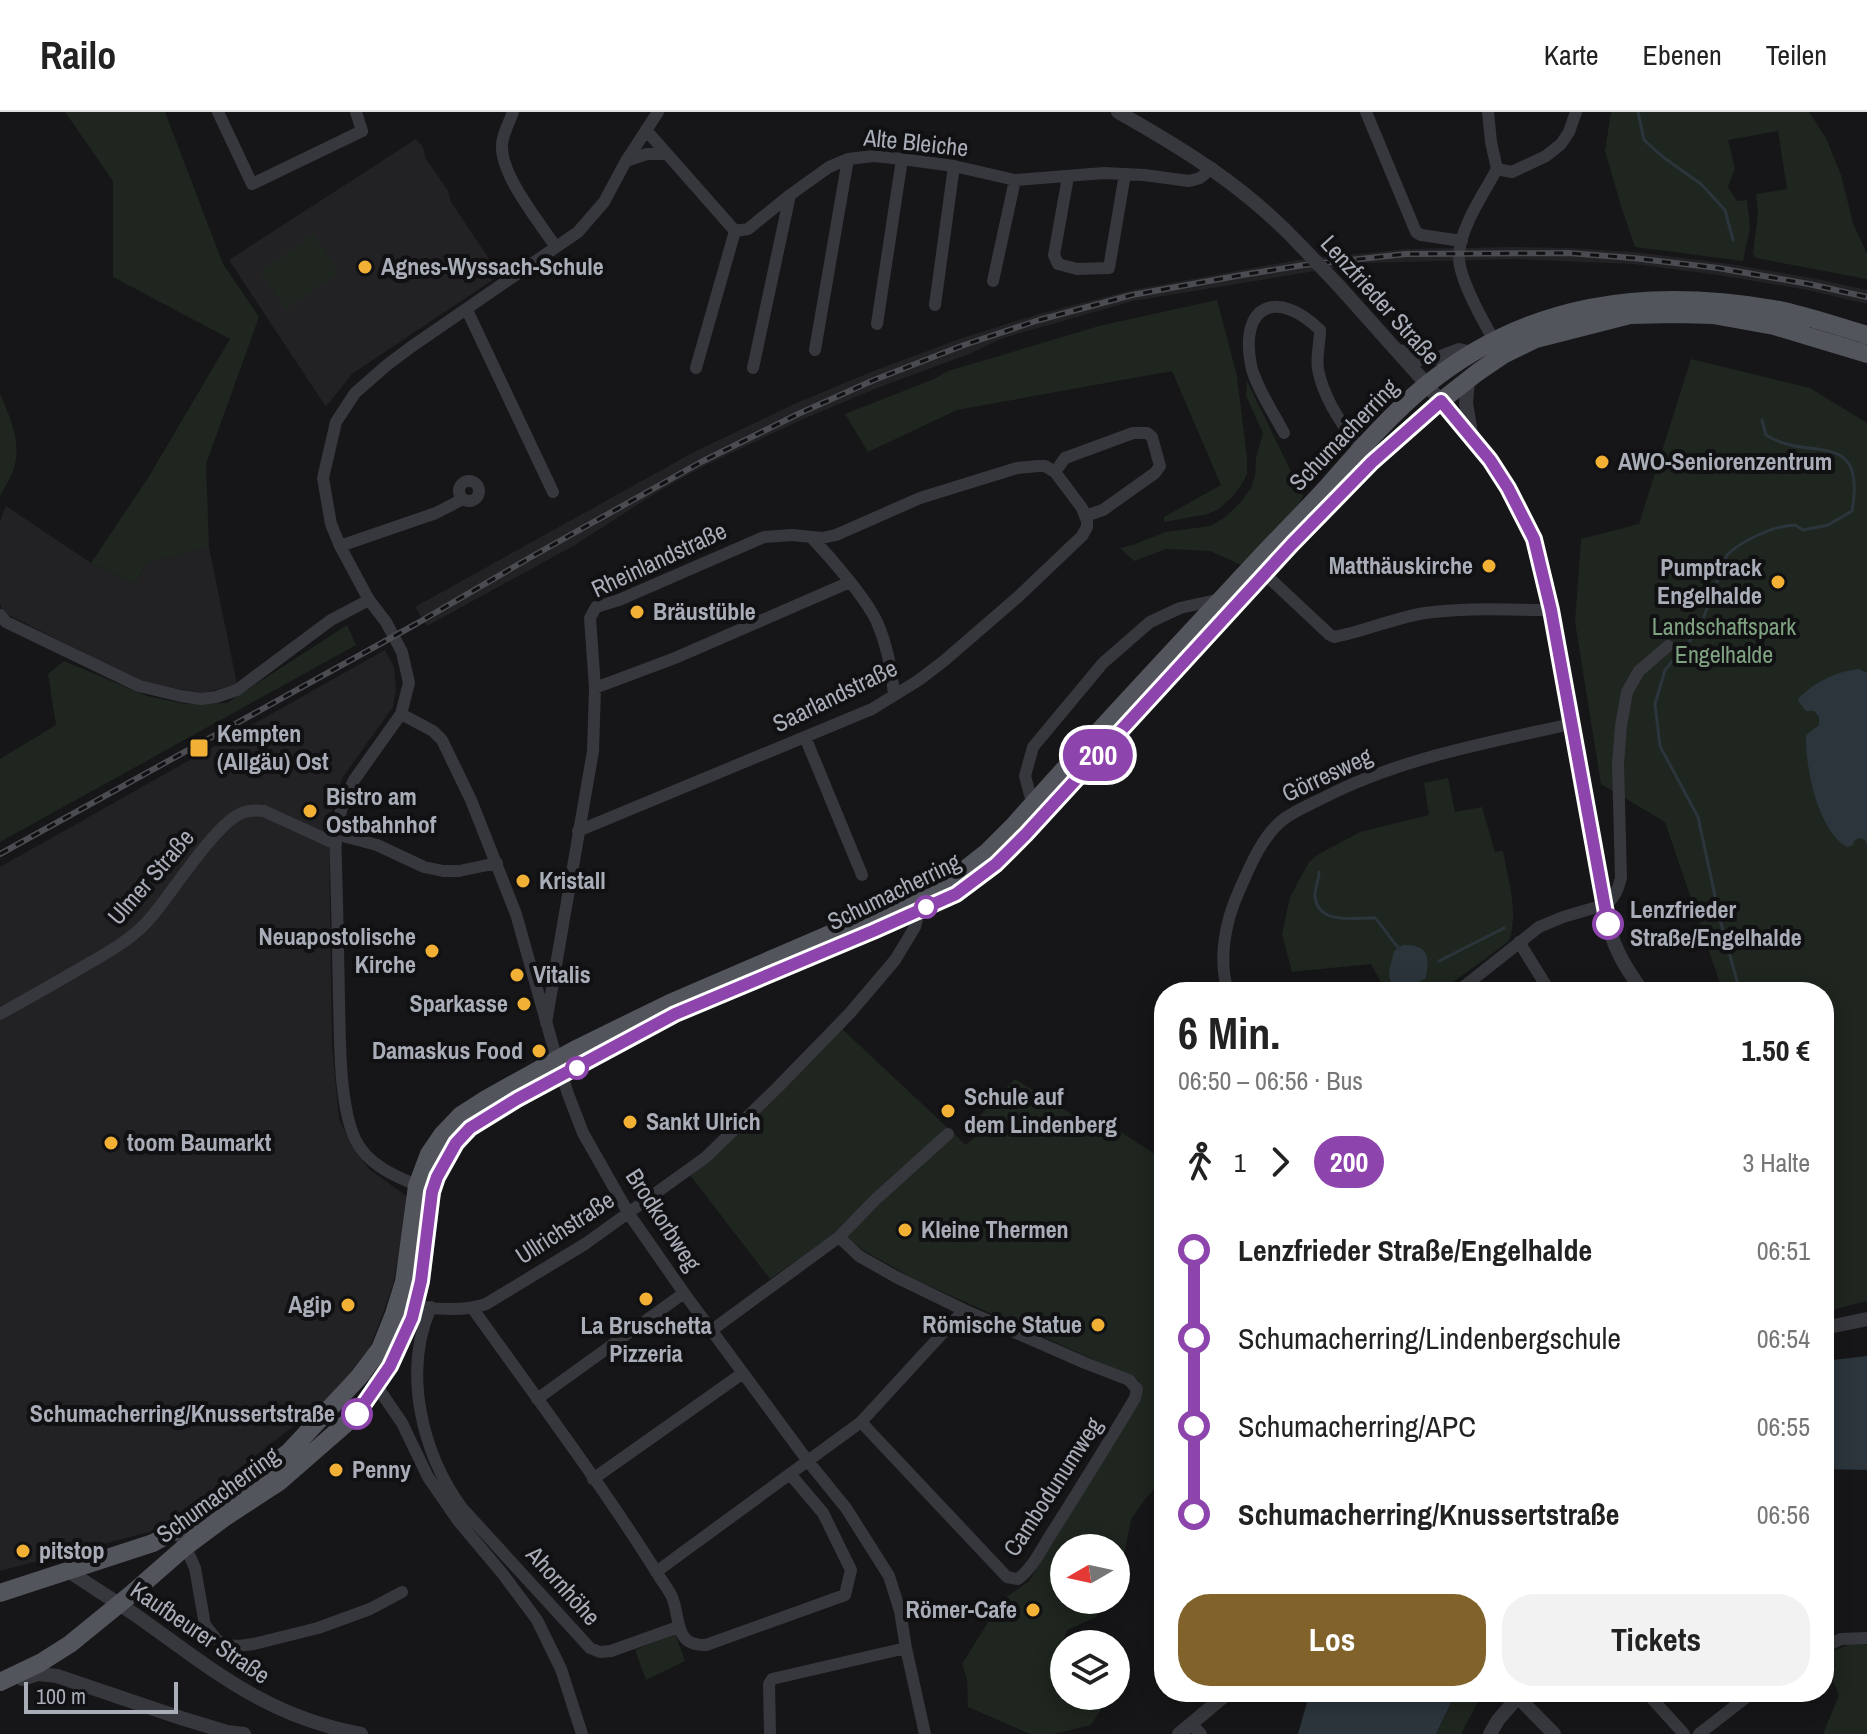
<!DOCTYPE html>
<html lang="de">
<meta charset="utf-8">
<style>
body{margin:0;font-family:"Archivo Narrow",sans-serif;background:#f2f2f2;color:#222;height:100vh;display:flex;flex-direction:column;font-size:30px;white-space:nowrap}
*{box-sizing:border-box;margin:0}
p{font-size:26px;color:#767676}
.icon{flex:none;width:44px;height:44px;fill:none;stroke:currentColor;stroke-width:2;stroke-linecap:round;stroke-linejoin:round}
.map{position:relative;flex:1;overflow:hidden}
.panel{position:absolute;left:1154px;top:870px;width:680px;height:720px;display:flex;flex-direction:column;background:#fff;border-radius:32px;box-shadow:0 4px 20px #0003}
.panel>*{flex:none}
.badge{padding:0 16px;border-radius:26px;font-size:28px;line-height:52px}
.needle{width:52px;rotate:261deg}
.tools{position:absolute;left:1050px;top:1422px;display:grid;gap:16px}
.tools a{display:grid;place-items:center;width:80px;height:80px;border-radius:50%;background:#fff;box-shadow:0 4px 20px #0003;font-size:40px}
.scale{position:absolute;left:24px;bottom:20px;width:154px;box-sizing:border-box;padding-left:8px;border:4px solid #a8adb8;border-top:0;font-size:22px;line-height:28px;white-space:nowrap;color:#a8adb8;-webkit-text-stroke:6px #111113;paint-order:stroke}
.map>.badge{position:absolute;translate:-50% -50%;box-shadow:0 0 0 4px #fff}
.legs{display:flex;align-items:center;gap:12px;height:88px;padding:0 24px;font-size:26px}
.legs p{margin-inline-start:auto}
.summary{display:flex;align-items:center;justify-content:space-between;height:136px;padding:0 24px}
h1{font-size:44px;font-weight:700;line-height:60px}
.primary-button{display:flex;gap:16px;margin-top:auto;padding:16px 24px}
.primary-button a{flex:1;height:92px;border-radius:32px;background:#80622a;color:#fff;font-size:32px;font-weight:700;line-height:92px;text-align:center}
.primary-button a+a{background:#f2f2f2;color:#222}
ul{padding:0 24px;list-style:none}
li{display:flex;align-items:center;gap:28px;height:88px;font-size:30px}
li i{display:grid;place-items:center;width:12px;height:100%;margin:0 10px;background:currentColor}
li i::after{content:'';width:20px;height:20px;margin:-10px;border:6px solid;border-radius:50%;background:#fff}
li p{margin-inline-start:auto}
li:first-child i{background:linear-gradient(#0000 50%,currentColor 0)}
li:last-child i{background:linear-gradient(currentColor 50%,#0000 0)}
header{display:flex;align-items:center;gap:48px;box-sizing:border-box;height:112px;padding:0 40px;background:#fff;border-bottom:2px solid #e0e0e0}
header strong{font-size:38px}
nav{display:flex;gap:44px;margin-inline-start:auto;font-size:28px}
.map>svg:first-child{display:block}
</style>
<header>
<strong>Railo</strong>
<nav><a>Karte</a><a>Ebenen</a><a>Teilen</a></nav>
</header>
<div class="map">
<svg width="1867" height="1622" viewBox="0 0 1867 1622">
<rect width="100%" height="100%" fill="#161618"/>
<path fill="#222225" d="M 416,27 L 423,35 L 426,47 L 448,79 L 451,90 L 500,163 L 352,262 L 326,295 L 229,148 Z
M 1516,135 L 1569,136 L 1634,140 L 1723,151 L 1812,166 L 1867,178 L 1867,192 L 1807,178 L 1718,163 L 1633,152 L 1515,147 L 1364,151 L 1133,189 L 1003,226 L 969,242 L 877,276 L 801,308 L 704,354 L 654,382 L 575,433 L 427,514 L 415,495 L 694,340 L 792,293 L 871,260 L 962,226 L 1039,202 L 1132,178 L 1297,148 L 1407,137 Z
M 6,394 L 91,451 L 135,472 L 147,451 L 209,435 L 237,572 L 203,581 L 143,571 L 3,500 L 0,491 L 0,409 Z
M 385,538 L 394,555 L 396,577 L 393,595 L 343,665 L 333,690 L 329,729 L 332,933 L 339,1007 L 351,1033 L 369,1057 L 409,1086 L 393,1173 L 382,1204 L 364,1250 L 323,1291 L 176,1406 L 149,1420 L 0,1459 L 0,755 Z"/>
<path fill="#1e261f" d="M 65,0 L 165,0 L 223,152 L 259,205 L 206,352 L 209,435 L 147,451 L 135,472 L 91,451 L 148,366 L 230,227 L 113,165 L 113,69 Z
M 1611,0 L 1809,0 L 1826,26 L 1841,63 L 1853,111 L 1867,142 L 1867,167 L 1756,146 L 1753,142 L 1758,101 L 1756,82 L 1787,77 L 1778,19 L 1728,28 L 1735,56 L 1728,75 L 1737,89 L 1747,88 L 1750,116 L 1743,149 L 1635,135 L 1622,97 L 1605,39 Z
M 313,123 L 339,160 L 286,197 L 260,160 Z
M 1217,188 L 1237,264 L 1247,346 L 1247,362 L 1242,372 L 1232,385 L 1220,396 L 1208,402 L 1164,410 L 1164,405 L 1221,373 L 1172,259 L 957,298 L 868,340 L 845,302 L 934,267 L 948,259 L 1099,214 Z
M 1691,247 L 1810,276 L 1867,311 L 1867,1189 L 1824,1200 L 1824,880 L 1723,880 L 1665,710 L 1601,672 L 1575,510 L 1581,427 L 1639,412 Z
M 1247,269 L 1303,384 L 1297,396 L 1241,453 L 1210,439 L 1166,437 L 1134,449 L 1120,436 L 1133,433 L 1165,420 L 1210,414 L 1224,406 L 1240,391 L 1251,376 L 1255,364 L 1256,346 L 1263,321 L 1246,284 Z
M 0,282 C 10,305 22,331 14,356 C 11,366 4,375 0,385 Z
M 347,513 L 356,533 L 0,730 L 0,647 L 56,613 L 48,562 L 64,549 L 147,584 L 186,592 L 227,591 Z
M 1448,666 L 1455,700 L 1482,695 L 1495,740 L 1503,739 C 1508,768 1519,801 1509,829 L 1440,880 L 1386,880 L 1371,852 L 1292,860 L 1282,822 L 1290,785 L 1309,750 L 1319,742 L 1360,720 L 1429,703 L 1424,671 Z
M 840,915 L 966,1033 L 981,1019 L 975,1009 L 1015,967 L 1092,1015 L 1102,1008 L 1164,1048 L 1164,1366 L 1146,1386 L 1131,1407 L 1124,1444 L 1116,1462 L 1116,1436 L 1064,1436 L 1064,1488 L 1104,1488 L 1096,1505 L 1067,1518 L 1062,1534 L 1064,1536 L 1064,1584 L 1110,1584 L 1091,1613 L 1054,1622 L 1030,1622 L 968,1595 L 967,1567 L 962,1552 L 1002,1488 L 1029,1469 L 1141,1287 L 1139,1268 L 914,1167 L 863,1138 L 838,1119 L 770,1167 L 690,1063 Z
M 675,1521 L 685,1549 L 646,1568 L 635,1538 Z
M 1856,1530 L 1867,1533 L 1867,1622 L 1823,1622 L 1839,1583 L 1824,1547 L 1824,1542 Z
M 1456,1580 L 1483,1580 L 1461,1622 L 1436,1622 Z"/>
<path fill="#2c353c" d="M 1859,557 L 1867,561 L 1867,733 L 1865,728 L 1859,726 L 1854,729 L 1853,733 L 1847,735 C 1818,719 1805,655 1806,623 L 1819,613 L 1819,605 L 1814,599 L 1806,599 L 1799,590 L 1798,587 C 1813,571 1837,559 1859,557 Z
M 1403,833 C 1428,833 1430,843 1426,866 C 1415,873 1387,883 1389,859 C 1390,853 1393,846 1394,839 Z
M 1867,1244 L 1867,1358 L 1824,1357 L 1824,1249 Z
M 1316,1580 L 1456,1580 L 1436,1622 L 1298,1622 L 1307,1590 Z"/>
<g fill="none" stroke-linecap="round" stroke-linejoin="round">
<path stroke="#2c353c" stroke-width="3" d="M 1638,0 L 1644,28 L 1663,45 L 1701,72 L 1725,98 L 1733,128
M 1319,760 C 1319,768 1314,777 1315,785 C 1319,814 1356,805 1375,806 C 1384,815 1389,826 1398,835
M 1439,849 L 1504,816
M 1740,880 L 1720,807 L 1698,705 L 1660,634 L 1655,592 L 1665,558 L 1699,518 L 1727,443 C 1741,429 1775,413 1795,413 L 1803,418 L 1828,413 L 1852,399 C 1867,314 1808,351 1766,323 L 1762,308"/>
<path stroke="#37383d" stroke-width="12" d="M 218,0 L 252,72 L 362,19 L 356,0
M 513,0 C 509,11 501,25 502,36 C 503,66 539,110 556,135
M 1366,0 L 1416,120 L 1421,123 L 1462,129
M 1488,0 L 1491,30 L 1497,57
M 646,18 L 735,119
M 626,49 L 647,42 L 667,42
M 1068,65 L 1054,143 L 1058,152 L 1077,157 L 1109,156 L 1125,62
M 735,119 L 748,117 L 790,83 L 829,55 L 848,47 L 874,44 L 902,47 L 954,54 L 1015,68 L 1104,61 L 1144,63 L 1189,69 L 1200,66 L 1212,56
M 993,169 L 1015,68
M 935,193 L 954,54
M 467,198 L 553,380
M 877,212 L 902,47
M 1497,233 C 1485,213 1457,164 1459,142 C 1461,114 1484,81 1497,57 L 1512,60 L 1546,44 L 1561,32 L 1569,20 L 1576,0
M 815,238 L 848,47
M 696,256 L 735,119
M 753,256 L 790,83
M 1284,321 C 1275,304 1254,271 1251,253 C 1239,193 1277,176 1320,218 C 1320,231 1316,244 1318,257 C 1323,285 1343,315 1361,337
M 1055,360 L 1065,346 L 1133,321 L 1147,321 L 1152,325 L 1160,354 L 1155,361 L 1103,398 L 1085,404
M459 379a10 10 0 1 1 20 0a10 10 0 1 1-20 0Z
M 812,426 C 832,447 865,485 877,510 C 887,533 892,559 894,583
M 340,434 L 436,401 L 463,387
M 1265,462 L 1330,523 L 1334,525 C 1365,519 1394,506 1425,501 C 1467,495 1510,498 1551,498
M 0,503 L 6,510 L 139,574 L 181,584 L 201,587 L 216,585 L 237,578 L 331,508 L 369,488
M 595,576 L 675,546 L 850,470
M 401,602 L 433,619 L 442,628 L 471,688 L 516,802 L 555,941 L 568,982 L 583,1021 L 629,1102 L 684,1181 L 807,1348 L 846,1396 L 889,1464 L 900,1499 L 906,1536 L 925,1622
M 805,625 L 862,763
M 1035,689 L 1030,683 L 1025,664 L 1033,635 L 1103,551 L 1150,510 L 1180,496 L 1221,487
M 335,722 L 377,733 L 424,755 L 443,759 L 459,759 L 497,751
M 1519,830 L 1550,880
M 1228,880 C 1218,847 1225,810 1239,779 C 1249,756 1263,722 1284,707 C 1295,699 1309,693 1321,687 C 1399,646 1487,631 1571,612
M 1457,880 L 1539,815 L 1563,805 L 1604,793 C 1615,787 1618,777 1621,766 L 1618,652 L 1621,614 L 1627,580 L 1639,559 L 1668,534
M 0,902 C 25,888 50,874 74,860 C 103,843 132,829 153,803 C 173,779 215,713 240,702 C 248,698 256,698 264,699 L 336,732
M 546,911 L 593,639 L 595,576 L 590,506 L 596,495 L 619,488 L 764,425 L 792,423 L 822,426 L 836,423 L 920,386 L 1017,356 L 1038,354 L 1045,354 L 1055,360 L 1082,396 L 1087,409 L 1087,415 L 1082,424 L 1019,484 L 945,548 L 919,568 L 872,597 L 578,719
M 423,1076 C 397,1065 368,1054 355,1027 C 339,992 340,927 339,888 C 338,832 337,777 335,722 L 342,695 L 354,668 L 401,602 L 409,571 L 402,540 L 386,510 L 369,488 L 340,434 L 331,412 L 323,366 L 336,310 L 355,281 L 387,253 L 411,235 L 578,120 L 604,90 L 626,49 L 658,0
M 839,1125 L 859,1144 L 896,1165 L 964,1198 L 1085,1251 L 1129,1268 L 1137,1277 L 1135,1286 C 1109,1330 1082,1373 1055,1416 C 1044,1432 1034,1455 1018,1467 L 1007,1465 L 861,1310
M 408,1192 C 432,1197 463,1200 486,1192 L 585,1132 L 706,1045 L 777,976 L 850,901 L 895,848 L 915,815 L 919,799
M 431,1195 C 402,1260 422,1341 462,1396 L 590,1536 L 600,1540 L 611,1539 L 678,1515
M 473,1197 C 536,1285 602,1373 659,1464 C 663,1471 669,1478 672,1485 C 681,1506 673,1534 706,1533 L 845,1483 L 851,1458 L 823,1401 L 790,1362
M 712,1218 L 839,1125 L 875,1088 L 948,1022
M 374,1270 L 402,1311 L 428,1365 L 459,1410 L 502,1461 L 537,1508 L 561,1557 L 582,1622
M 537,1287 L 684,1181
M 593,1367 L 743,1261
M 178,1418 L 195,1456 L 205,1513 L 217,1528 L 227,1533 L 238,1534 L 254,1532 L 318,1516 L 370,1497 L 402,1480
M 656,1460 L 861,1310 L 964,1198
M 1824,1535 L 1841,1527 L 1867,1526
M 1646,1580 L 1684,1622
M 1191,1612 L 1201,1622
M 770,1622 L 769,1572 L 772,1567 L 906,1536
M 1699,1622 L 1753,1580"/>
<path stroke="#37383d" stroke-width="14" d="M 1118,0 C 1187,39 1247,76 1302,135
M 1339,174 L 1422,267 L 1490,348 L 1530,416 L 1545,465 L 1608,812 C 1615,839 1627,858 1643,880
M 1400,239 L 1421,247 L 1438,246 L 1459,238 L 1472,241
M 1468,268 L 1466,291 L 1471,321
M 1824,1216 L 1867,1207
M 67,1458 C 89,1473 112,1487 134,1502 C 211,1556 264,1604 361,1622
M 22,1567 L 38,1562 L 57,1564 L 181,1606 L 227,1620 L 244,1622
M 1513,1580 L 1554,1622
M 1179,1622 L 1229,1580
M 1490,1622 L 1498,1608 L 1518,1585"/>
<path stroke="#53555c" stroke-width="18" d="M 0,1481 L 153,1431 L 214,1397 L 289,1340 L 359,1265 L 380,1237 L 394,1202 L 404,1170 L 417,1074 L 429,1042 L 442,1023 L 461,1003 L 486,987 L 574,938 L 670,891 L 923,782 L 968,755 L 987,740 L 1015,712 C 1098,618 1184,527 1269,436 C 1289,415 1309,395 1328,374 C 1358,340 1389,304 1425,274 C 1528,190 1646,175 1774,197 C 1805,203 1836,214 1867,223
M 0,1570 L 40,1551 L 70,1532 L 129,1484 L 185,1435 L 224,1406 L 279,1370 L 357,1302 L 390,1254 L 412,1206 L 421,1169 L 432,1080 L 437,1065 L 456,1031 L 470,1016 L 517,987 L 675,902 L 873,819 L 956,782 L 996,752 L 1026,722 L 1292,432 L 1372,350 L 1441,289 L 1478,260 L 1503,243 L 1536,227 L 1630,203 L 1675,202 L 1713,203 L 1774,214 L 1867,242"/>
<defs>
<path id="rail" d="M 0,742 L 416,512 L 531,445 L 701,350 L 798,302 L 874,268 L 964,233 L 1039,208 L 1132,183 L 1242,163 L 1304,153 L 1406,142 L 1568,141 L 1633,146 L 1718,156 L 1809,172 L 1867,185"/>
</defs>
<use href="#rail" stroke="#4a4c52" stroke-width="6"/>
<use href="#rail" stroke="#111113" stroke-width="3" stroke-dasharray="9" stroke-linecap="butt"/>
<path stroke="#37383d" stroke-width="14" d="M 1302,135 L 1339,174"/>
</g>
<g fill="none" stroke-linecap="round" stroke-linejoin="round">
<defs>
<path id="line-1" d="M 357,1302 L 390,1254 L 412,1206 L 421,1169 L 432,1080 L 437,1065 L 456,1031 L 470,1016 L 517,987 L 675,902 L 873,819 L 956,782 L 996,752 L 1026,722 L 1292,432 L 1372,350 L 1441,289 L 1490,348 L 1508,376 L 1534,427 L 1551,498 L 1608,812"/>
</defs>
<use href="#line-1" stroke="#fff" stroke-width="18"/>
<use href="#line-1" stroke="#8e44ad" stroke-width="12"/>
</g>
<g fill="#f2b134" stroke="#111113" stroke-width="3">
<circle cx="365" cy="155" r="8"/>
<circle cx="1602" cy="350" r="8"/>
<circle cx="1489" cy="454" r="8"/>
<circle cx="1778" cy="470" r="8"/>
<circle cx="637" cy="500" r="8"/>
<rect x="189" y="626" width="20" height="20" rx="4"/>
<circle cx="310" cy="699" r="8"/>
<circle cx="523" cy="769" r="8"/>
<circle cx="432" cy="839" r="8"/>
<circle cx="517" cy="863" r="8"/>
<circle cx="524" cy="892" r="8"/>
<circle cx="539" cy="939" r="8"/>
<circle cx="948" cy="999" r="8"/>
<circle cx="630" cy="1010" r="8"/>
<circle cx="111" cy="1031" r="8"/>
<circle cx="905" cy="1118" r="8"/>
<circle cx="646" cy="1187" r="8"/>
<circle cx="348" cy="1193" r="8"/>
<circle cx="1098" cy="1213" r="8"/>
<circle cx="336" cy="1358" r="8"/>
<circle cx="23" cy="1439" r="8"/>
<circle cx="1033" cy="1498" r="8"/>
</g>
<g fill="#fff" stroke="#8e44ad" stroke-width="4">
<circle cx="926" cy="795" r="10"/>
<circle cx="1608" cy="812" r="14"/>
<circle cx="577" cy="956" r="10"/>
<circle cx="357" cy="1302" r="14"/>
</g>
<g text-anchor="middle" stroke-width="8" stroke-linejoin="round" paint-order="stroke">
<g font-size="24" fill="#a8adb8" stroke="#111113">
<text transform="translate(916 31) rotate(6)" y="8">Alte Bleiche</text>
<text transform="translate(1380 188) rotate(48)" y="8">Lenzfrieder Straße</text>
<text transform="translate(1344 323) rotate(-46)" y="8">Schumacherring</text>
<text transform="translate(659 448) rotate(-25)" y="8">Rheinlandstraße</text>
<text transform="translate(835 584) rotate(-26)" y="8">Saarlandstraße</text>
<text transform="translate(1327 663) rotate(-25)" y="8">Görresweg</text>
<text transform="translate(151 765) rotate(-49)" y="8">Ulmer Straße</text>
<text transform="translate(894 780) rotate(-26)" y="8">Schumacherring</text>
<text transform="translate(663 1108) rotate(57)" y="8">Brodkorbweg</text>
<text transform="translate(565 1116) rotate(-33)" y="8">Ullrichstraße</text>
<text transform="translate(1053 1375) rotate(-57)" y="8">Cambodunumweg</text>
<text transform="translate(218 1383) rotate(-36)" y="8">Schumacherring</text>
<text transform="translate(563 1474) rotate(48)" y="8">Ahornhöhe</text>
<text transform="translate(200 1521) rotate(34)" y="8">Kaufbeurer Straße</text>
</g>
<g font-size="24" font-weight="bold" fill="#a8adb8" stroke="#111113" text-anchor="start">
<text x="381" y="163">Agnes-Wyssach-Schule</text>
<text x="1618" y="358">AWO-Seniorenzentrum</text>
<text x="1473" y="462" text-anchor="end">Matthäuskirche</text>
<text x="1762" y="464" text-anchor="end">Pumptrack<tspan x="1762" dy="28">Engelhalde</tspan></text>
<text x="653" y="508">Bräustüble</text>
<text x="217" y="630">Kempten<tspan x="217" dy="28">(Allgäu) Ost</tspan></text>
<text x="326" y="693">Bistro am<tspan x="326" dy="28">Ostbahnhof</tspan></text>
<text x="539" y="777">Kristall</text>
<text x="416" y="833" text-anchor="end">Neuapostolische<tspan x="416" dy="28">Kirche</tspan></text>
<text x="533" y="871">Vitalis</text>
<text x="508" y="900" text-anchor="end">Sparkasse</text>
<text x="523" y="947" text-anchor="end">Damaskus Food</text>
<text x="964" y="993">Schule auf<tspan x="964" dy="28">dem Lindenberg</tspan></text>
<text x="646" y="1018">Sankt Ulrich</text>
<text x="127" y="1039">toom Baumarkt</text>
<text x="921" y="1126">Kleine Thermen</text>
<text x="332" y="1201" text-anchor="end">Agip</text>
<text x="1082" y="1221" text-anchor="end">Römische Statue</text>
<text x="646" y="1222" text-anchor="middle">La Bruschetta<tspan x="646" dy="28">Pizzeria</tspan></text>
<text x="352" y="1366">Penny</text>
<text x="39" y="1447">pitstop</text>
<text x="1017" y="1506" text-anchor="end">Römer-Cafe</text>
</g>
<g font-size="24" fill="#7fa381" stroke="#111113">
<text x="1724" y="523">Landschaftspark<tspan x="1724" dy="28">Engelhalde</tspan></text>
</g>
<g font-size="24" font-weight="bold" fill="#a8adb8" stroke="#111113" text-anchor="start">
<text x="1630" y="806">Lenzfrieder<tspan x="1630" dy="28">Straße/Engelhalde</tspan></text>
<text x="335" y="1310" text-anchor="end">Schumacherring/Knussertstraße</text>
</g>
</g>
</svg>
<div class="tools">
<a><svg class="needle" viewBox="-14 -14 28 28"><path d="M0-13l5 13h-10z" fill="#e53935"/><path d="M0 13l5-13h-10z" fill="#767676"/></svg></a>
<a><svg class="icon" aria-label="layers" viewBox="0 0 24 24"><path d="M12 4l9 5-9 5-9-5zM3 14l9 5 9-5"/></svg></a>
</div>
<div class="scale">100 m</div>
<b class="badge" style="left:1098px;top:643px;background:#8e44ad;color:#fff">200</b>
<section class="panel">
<div class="summary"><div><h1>6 Min.</h1><p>06:50 – 06:56 · Bus</p></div><b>1.50 €</b></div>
<div class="legs"><svg class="icon" aria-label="walk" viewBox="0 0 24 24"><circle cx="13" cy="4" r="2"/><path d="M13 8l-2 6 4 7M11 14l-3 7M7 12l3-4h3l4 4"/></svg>1<svg class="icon" aria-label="forward" viewBox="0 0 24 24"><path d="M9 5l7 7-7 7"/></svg><b class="badge" style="background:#8e44ad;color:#fff">200</b><p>3 Halte</p></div>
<ul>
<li><i style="color:#8e44ad"></i><b>Lenzfrieder Straße/Engelhalde</b><p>06:51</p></li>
<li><i style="color:#8e44ad"></i><span>Schumacherring/Lindenbergschule</span><p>06:54</p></li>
<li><i style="color:#8e44ad"></i><span>Schumacherring/APC</span><p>06:55</p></li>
<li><i style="color:#8e44ad"></i><b>Schumacherring/Knussertstraße</b><p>06:56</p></li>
</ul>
<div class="primary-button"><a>Los</a><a>Tickets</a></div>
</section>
</div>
